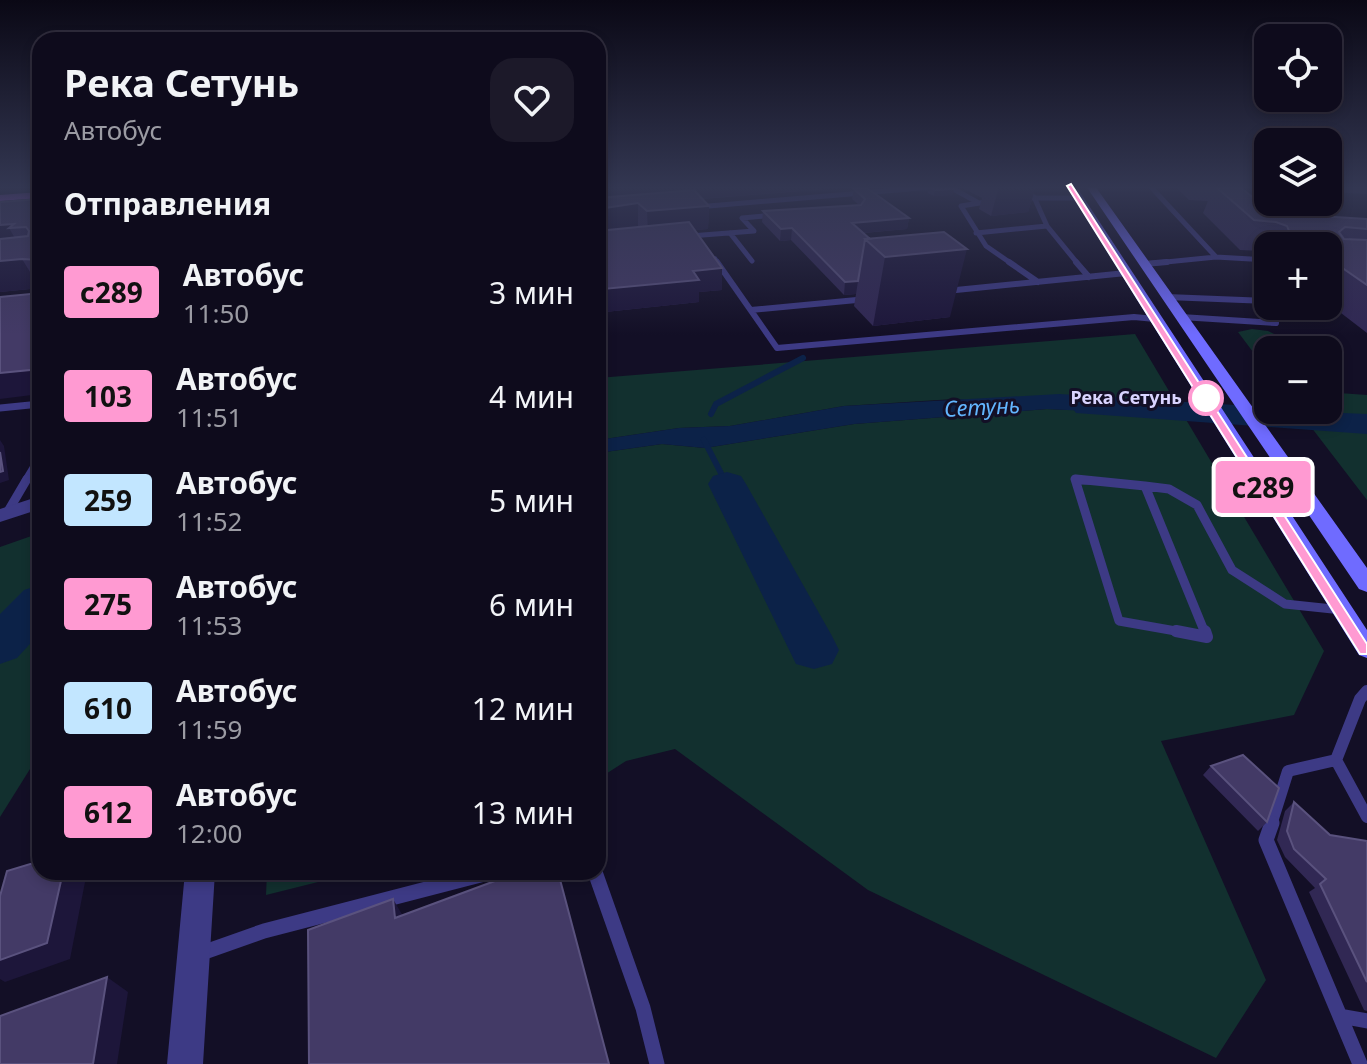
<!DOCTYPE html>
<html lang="ru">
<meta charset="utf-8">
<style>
body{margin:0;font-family:"Noto Sans",sans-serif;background:#1c1929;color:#f1f3f6;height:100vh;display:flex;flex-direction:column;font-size:30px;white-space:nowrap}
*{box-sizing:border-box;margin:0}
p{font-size:26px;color:#9b9ba3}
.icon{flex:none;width:44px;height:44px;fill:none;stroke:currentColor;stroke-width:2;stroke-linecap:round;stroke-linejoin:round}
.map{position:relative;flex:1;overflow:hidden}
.side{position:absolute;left:32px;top:32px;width:574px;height:848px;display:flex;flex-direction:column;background:#0e0b1c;border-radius:24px;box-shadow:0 4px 12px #0003,0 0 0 2px #2e2b3b}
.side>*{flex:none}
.badge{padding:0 16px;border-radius:6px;font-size:28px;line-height:52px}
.tools{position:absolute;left:1254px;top:24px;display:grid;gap:16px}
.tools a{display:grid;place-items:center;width:88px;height:88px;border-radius:16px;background:#0e0b1c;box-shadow:0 4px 12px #0003,0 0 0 2px #2e2b3b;font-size:40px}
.map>.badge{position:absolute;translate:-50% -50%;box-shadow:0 0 0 4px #fff}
h2{padding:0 32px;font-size:30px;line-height:72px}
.round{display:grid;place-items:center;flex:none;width:84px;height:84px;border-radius:24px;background:#1c1929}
.summary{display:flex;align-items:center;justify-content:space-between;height:136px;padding:0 32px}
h1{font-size:38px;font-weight:700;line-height:60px}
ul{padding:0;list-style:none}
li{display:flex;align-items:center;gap:24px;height:104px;padding:0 32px}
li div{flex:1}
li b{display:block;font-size:30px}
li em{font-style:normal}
li .badge{min-width:88px;font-weight:700;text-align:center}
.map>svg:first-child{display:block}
</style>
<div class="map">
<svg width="1367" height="1064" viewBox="0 0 1367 1064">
<rect width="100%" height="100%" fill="#130f26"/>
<path fill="#12302f" d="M 1252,329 L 1268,331 L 1307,350 L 1268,350 L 1268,372 L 1238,332 Z
M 1135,334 L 1324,651 L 1294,715 L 1161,741 L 1266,980 L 1216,1058 L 868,890 L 675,749 L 626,761 L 598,779 L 598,453 L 662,444 L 705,448 L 854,424 L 1047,409 L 1147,413 L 954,399 L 844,406 L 730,426 L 679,428 L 598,440 L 598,378 Z
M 1328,369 L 1339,393 L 1367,395 L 1367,500 L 1298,410 L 1328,410 Z
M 40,533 L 40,753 L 0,817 L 0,547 Z
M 267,872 L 358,872 L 266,895 Z"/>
<path fill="#0c2248" d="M 1059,394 L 1139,399 L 1147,414 L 1047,409 L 854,424 L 705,448 L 662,444 L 598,453 L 598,440 L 679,428 L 730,426 L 844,406 Z"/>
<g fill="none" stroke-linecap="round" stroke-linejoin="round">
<path stroke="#0c2248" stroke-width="5" d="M 799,360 L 803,358"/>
<path stroke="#0c2248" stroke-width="6" d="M 711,414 L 716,404 L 803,358
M 704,440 L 725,481"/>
<path stroke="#0c2248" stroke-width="7" d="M 724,479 L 727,484"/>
<path fill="#0c2248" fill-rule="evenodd" d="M 1088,396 L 1268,407 L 1268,410 L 1367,414 L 1367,434 L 1076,413 L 1071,406 L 1076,399 Z
M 727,472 L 741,476 L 746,484 L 832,636 L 839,650 L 832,664 L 814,669 L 796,664 L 708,484 L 713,476 Z
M 40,585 L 40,633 L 17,658 L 0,664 L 0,614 L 24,590 Z"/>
<path stroke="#3d3a85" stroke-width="5" d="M 948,186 L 977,202
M 1013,186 L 1034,197 L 1047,226 L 1078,264
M 1150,186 L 1216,257
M 1023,198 L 1078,198
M 992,201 L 961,206 L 986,246 L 1012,264
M 697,207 L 944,186
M 730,233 L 752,261
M 976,233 L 1047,226
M 690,236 L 754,231 L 742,218 L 774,215
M 715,259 L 718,264
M 1146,264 L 1216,257 L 1268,260"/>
<path stroke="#3d3a85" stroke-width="6" d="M 717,262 L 777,348 L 1134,317 L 1155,319
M 1009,262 L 1038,282
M 1076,262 L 1089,277
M 1144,264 L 1167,262
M 946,291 L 1126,273
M 1167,297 L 1268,301
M 751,310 L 867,299
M 1181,317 L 1276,323"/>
<path stroke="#3d3a85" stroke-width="7" d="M 0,408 L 40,404
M 25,481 L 40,456
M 1076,481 L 1095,481"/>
<path stroke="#3d3a85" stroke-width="9" d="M 1075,479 L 1119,621 L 1187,633
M 1076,479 L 1145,486
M 1145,486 L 1169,489 L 1197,505 L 1232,570 L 1285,604 L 1342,610
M 1145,486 L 1205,633
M 7,513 L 27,479"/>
<path stroke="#3d3a85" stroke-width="12" d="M 1176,631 L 1207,637 L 1205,631
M 1367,691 L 1360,699 L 1336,760 L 1367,817
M 1271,825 L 1288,771 L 1336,760"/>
<path stroke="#3d3a85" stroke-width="15" d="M 1272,823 L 1266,840 L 1360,1064
M 595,872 L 643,1008 L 657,1064
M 199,954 L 264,931 L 492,872
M 1340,1016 L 1367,1021"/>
<path fill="#3d3a85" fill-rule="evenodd" d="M 40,496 L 40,509 L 0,522 L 0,509 Z
M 185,872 L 215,872 L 203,1064 L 167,1064 Z"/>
<path fill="#6f6bff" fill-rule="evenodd" d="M 1066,186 L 1076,186 L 1367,630 L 1367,658 L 1359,655 Z
M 1086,186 L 1095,186 L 1367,568 L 1367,592 L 1359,589 Z"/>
<path fill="#c25bff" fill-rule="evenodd" d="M 40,192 L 40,198 L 0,201 L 0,195 Z"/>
</g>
<path fill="#312854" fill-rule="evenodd" d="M 598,186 L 853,187 L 702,199 L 709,206 L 708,229 L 695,230 L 722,290 L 699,292 L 699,302 L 605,312 L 601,302 L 598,302 ZM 638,226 L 640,227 L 610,230 Z
M 959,186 L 1036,186 L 1028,212 L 991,216 L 979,209 L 982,198 Z
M 1175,186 L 1268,186 L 1268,188 L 1240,187 L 1272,213 L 1367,219 L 1367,333 L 1328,303 L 1328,246 L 1268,246 L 1268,254 L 1261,251 L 1240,250 L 1203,213 L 1208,201 L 1189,200 Z
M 1328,186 L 1367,186 L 1367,194 L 1328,192 Z
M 929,187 L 953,195 L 934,196 L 928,193 Z
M 854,189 L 909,218 L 907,229 L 864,233 L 950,317 L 873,326 L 854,306 L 856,294 L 844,295 L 791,240 L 780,241 L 762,222 L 763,211 L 859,205 L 852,199 Z
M 40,199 L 40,288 L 0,292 L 0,202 Z
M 1211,766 L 1267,822 L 1258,831 L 1203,775 Z
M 1294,802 L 1330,835 L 1367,841 L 1367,1011 L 1364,1010 L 1309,892 L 1315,888 L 1285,857 L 1277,840 L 1285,811 Z"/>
<path fill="#1d163a" d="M 614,186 L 853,186 L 686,200 L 638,203 L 638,226 L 598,232 L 598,187 Z
M 999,186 L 1036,186 L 1028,212 L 991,216 Z
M 954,189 L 953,195 L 934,196 L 935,190 Z
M 709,206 L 708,229 L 648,234 L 647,211 Z
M 909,218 L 907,229 L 850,234 L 852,223 Z
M 14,224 L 9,228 L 23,252 L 0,254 L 0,225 Z
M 792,228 L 791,240 L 780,241 L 781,229 Z
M 967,249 L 950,317 L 873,326 L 885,257 Z
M 22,259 L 40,288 L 0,292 L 0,261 Z
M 722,268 L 722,290 L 699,292 L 699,302 L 605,312 L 603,289 L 693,271 Z
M 598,280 L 599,280 L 601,302 L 598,302 Z
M 858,281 L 856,294 L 844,295 L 845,282 Z
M 40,369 L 40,394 L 0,399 L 0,373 Z
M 0,440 L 4,446 L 9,480 L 0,483 Z
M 63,872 L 87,872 L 70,959 L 5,982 L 0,979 L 0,960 Z
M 393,899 L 407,923 L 395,918 Z
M 107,977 L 128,992 L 117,1064 L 93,1064 Z"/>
<path fill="#433a66" stroke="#5a527e" stroke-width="2" d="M 935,186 L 949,186 L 954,189 L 935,190 L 929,187 Z
M 1215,186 L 1239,186 L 1272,213 L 1367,219 L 1367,229 L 1345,227 L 1339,232 L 1344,239 L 1367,240 L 1367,285 L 1328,258 L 1328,246 L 1311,246 L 1289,231 L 1287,226 L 1276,222 L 1254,220 Z
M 867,188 L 909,218 L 852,223 L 870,239 L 865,239 L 858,281 L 845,282 L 792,228 L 781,229 L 763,211 L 861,205 L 865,199 L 854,189 Z
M 694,190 L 709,206 L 647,211 L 638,203 L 598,209 L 598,198 Z
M 40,199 L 40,260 L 22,259 L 0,261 L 0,239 L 28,236 L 29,231 L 26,227 L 9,228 L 14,224 L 0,225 L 0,202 Z
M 689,222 L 722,268 L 693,271 L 699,280 L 603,289 L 599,280 L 598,280 L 598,231 Z
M 944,232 L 967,249 L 885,257 L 865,239 Z
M 40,293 L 40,344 L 34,351 L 40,350 L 40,369 L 0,373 L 0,297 Z
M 0,452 L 3,471 L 0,472 Z
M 1243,755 L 1279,788 L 1267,822 L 1211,766 Z
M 1294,802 L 1330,835 L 1367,841 L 1367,982 L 1320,884 L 1326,879 L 1294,849 L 1287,831 Z
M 40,861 L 40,872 L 63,872 L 47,943 L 0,960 L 0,896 L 7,871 Z
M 519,872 L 558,872 L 609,1064 L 309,1064 L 308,930 L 393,899 L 395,918 Z
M 107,977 L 93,1064 L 0,1064 L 0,1016 Z"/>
<linearGradient id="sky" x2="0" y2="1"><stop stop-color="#0a0815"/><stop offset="0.56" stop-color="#333752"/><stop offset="1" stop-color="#333752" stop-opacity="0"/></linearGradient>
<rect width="1367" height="335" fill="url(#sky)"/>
<path fill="#ff9ad2" stroke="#fff" stroke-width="2" d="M 1071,184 L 1367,644 L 1367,654 L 1360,654 L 1067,186 Z"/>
<circle fill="#fff" stroke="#ff9ad2" stroke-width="4" cx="1206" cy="398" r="16"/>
<g text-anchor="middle" stroke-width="6" stroke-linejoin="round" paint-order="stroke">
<g font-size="18" font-weight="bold" fill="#d9d4ff" stroke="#130f26" text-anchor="end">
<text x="1182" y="404">Река Сетунь</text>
</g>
<g font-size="22" font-style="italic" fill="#62b6ff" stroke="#130f26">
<text transform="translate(982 407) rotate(-3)" y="8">Сетунь</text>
</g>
</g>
</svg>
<div class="tools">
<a><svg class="icon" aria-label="locate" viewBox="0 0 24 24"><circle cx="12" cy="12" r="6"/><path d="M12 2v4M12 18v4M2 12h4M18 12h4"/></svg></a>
<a><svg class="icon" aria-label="layers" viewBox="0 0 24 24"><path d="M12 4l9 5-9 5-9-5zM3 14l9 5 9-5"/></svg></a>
<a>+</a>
<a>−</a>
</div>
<b class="badge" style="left:1263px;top:487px;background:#ff9ad2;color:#111">с289</b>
<section class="side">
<div class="summary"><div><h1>Река Сетунь</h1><p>Автобус</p></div><a class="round"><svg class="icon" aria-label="heart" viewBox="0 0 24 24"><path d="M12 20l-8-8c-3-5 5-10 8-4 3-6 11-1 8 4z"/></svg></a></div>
<h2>Отправления</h2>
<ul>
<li><span class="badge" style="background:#ff9ad2;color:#111">с289</span><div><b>Автобус</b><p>11:50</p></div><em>3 мин</em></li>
<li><span class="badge" style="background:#ff9ad2;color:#111">103</span><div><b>Автобус</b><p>11:51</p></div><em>4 мин</em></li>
<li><span class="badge" style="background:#c2e6ff;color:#111">259</span><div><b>Автобус</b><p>11:52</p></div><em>5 мин</em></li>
<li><span class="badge" style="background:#ff9ad2;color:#111">275</span><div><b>Автобус</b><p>11:53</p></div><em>6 мин</em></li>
<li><span class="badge" style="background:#c2e6ff;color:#111">610</span><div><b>Автобус</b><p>11:59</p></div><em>12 мин</em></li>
<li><span class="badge" style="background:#ff9ad2;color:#111">612</span><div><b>Автобус</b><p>12:00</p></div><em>13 мин</em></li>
</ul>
</section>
</div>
